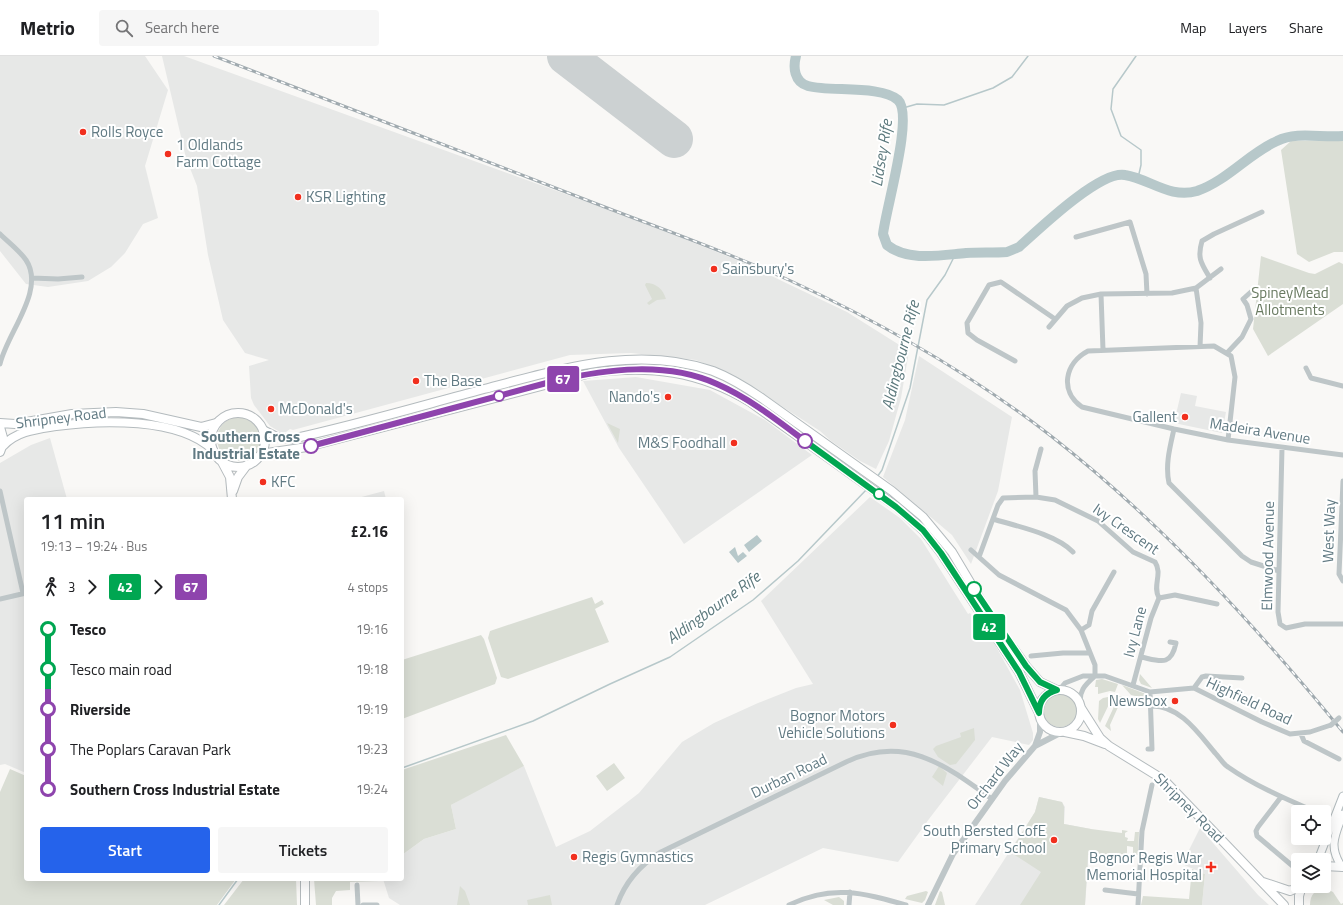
<!DOCTYPE html>
<meta charset="utf-8">
<style>
body{margin:0;font-family:"Titillium Web",sans-serif;background:#f6f6f6;color:#202124;height:100vh;display:flex;flex-direction:column;font-size:15px;white-space:nowrap}
*{box-sizing:border-box;margin:0}
p{font-size:13px;color:#757577}
.icon{flex:none;width:22px;height:22px;fill:none;stroke:currentColor;stroke-width:2;stroke-linecap:round;stroke-linejoin:round}
.map{position:relative;flex:1;overflow:hidden}
.sheet{position:absolute;left:24px;top:441px;width:380px;height:384px;display:flex;flex-direction:column;background:#fff;border-radius:4px;box-shadow:0 4px 16px #0002}
.sheet>*{flex:none}
.badge{padding:0 8px;border-radius:3px;font-size:14px;line-height:26px}
.buttons{position:absolute;left:1291px;top:749px;display:grid;gap:8px}
.buttons a{display:grid;place-items:center;width:40px;height:40px;border-radius:4px;background:#fff;box-shadow:0 4px 16px #0002;font-size:20px}
.map>.badge{position:absolute;translate:-50% -50%;box-shadow:0 0 0 2px #fff}
.legs{display:flex;align-items:center;gap:6px;height:44px;padding:0 16px;font-size:13px}
.legs p{margin-inline-start:auto}
.headline{display:flex;align-items:center;justify-content:space-between;height:68px;padding:0 16px}
h1{font-size:22px;font-weight:600;line-height:30px}
.button{display:flex;gap:8px;margin-top:auto;padding:8px 16px}
.button a{flex:1;height:46px;border-radius:4px;background:#2563eb;color:#fff;font-size:16px;font-weight:600;line-height:46px;text-align:center}
.button a+a{background:#f6f6f6;color:#202124}
ul{padding:0 16px;list-style:none}
li{display:flex;align-items:center;gap:14px;height:40px;font-size:15px}
li i{display:grid;place-items:center;width:6px;height:100%;margin:0 5px;background:currentColor}
li i::after{content:'';width:10px;height:10px;margin:-5px;border:3px solid;border-radius:50%;background:#fff}
li p{margin-inline-start:auto}
li:first-child i{background:linear-gradient(#0000 50%,currentColor 0)}
li:last-child i{background:linear-gradient(currentColor 50%,#0000 0)}
header{display:flex;align-items:center;gap:24px;box-sizing:border-box;height:56px;padding:0 20px;background:#fff;border-bottom:1px solid #e0e0e0}
header strong{font-size:19px}
nav{display:flex;gap:22px;margin-inline-start:auto;font-size:14px}
.search{width:280px;height:36px;background:#f6f6f6;display:flex;align-items:center;gap:10px;box-sizing:border-box;padding:0 14px;border-radius:4px;color:#757577;font-size:15px}
.map>svg:first-child{display:block}
</style>
<header>
<strong>Metrio</strong>
<div class="search"><svg class="icon" aria-label="search" viewBox="0 0 24 24"><circle cx="10" cy="10" r="6"/><path d="M15 15l6 6"/></svg>Search here</div>
<nav><a>Map</a><a>Layers</a><a>Share</a></nav>
</header>
<div class="map">
<svg width="1343" height="849" viewBox="0 0 1343 849">
<rect width="100%" height="100%" fill="#f9f8f6"/>
<path fill="#e7e8e7" d="M 0,0 L 145,0 L 168,34 L 145,110 L 158,162 L 143,168 L 125,197 L 111,211 L 88,225 L 48,231 L 26,228 L 0,195 Z
M 162,0 L 184,0 L 629,161 L 742,206 L 847,256 L 909,295 L 901,342 L 889,385 L 876,413 L 860,405 L 831,385 L 820,375 L 738,322 L 696,304 L 631,297 L 570,299 L 293,374 L 290,373 L 286,376 L 280,376 L 270,370 L 254,349 L 251,342 L 249,310 L 269,304 L 245,297 L 223,264 L 208,199 L 197,130 L 186,102 Z
M 919,300 L 1012,361 L 998,435 L 971,508 L 952,479 L 883,421 L 905,364 Z
M 636,321 L 710,334 L 765,364 L 812,399 L 684,488 L 619,392 L 583,325 Z
M 1181,337 L 1197,340 L 1195,350 L 1226,356 L 1222,377 L 1174,367 Z
M 50,382 L 67,443 L 26,443 L 26,717 L 5,708 L 0,709 L 0,407 L 31,389 Z
M 384,435 L 386,443 L 354,443 Z
M 870,441 L 900,462 L 921,483 L 968,558 L 970,557 L 994,587 L 1020,634 L 1033,677 L 1033,684 L 1029,689 L 992,681 L 929,763 L 898,806 L 823,792 L 705,849 L 400,849 L 389,842 L 383,823 L 402,823 L 402,799 L 424,783 L 456,773 L 451,749 L 482,731 L 524,710 L 556,791 L 590,775 L 639,737 L 682,686 L 714,667 L 758,647 L 796,632 L 813,628 L 761,545 Z
M 1039,741 L 1062,746 L 1065,751 L 1064,768 L 1091,773 L 1085,849 L 975,849 L 1035,756 Z
M 1200,772 L 1258,839 L 1269,849 L 1202,849 L 1205,818 L 1182,808 Z"/>
<path fill="#daded5" d="M 1343,84 L 1343,196 L 1334,196 L 1309,206 L 1297,198 L 1281,94 L 1291,85 Z
M 1261,200 L 1309,217 L 1315,218 L 1339,206 L 1343,208 L 1343,248 L 1268,300 L 1253,273 Z
M 646,227 C 656,227 663,233 666,243 L 657,244 L 649,249 L 647,247 L 652,243 L 645,229 Z
M217 383a22 22 0 1 1 44 0a22 22 0 1 1-44 0Z
M 607,367 L 620,373 L 618,387 Z
M 592,541 L 595,548 L 602,544 L 604,548 L 595,553 L 609,586 L 508,623 L 501,621 L 488,582 L 490,575 Z
M 481,579 L 484,583 L 497,622 L 495,628 L 402,663 L 402,604 Z
M 1140,618 L 1152,632 L 1141,628 L 1139,624 Z
M 1102,623 L 1118,628 L 1115,636 L 1110,635 L 1098,638 L 1098,631 L 1095,631 L 1096,624 Z
M 1122,629 L 1146,638 L 1148,643 L 1131,639 Z
M1043 654a17 17 0 1 1 34 0a17 17 0 1 1-34 0Z
M 1113,640 L 1100,667 L 1098,663 L 1099,645 L 1103,642 Z
M 1119,640 L 1123,640 L 1110,669 L 1111,675 L 1105,670 Z
M 974,672 L 975,684 L 956,708 L 950,709 L 938,701 L 933,693 L 936,690 L 961,681 L 960,677 Z
M 506,679 L 524,710 L 451,749 L 456,773 L 424,783 L 402,799 L 402,714 Z
M 614,707 L 625,722 L 607,735 L 596,720 Z
M 939,710 L 947,717 L 943,730 L 932,721 Z
M 10,713 L 26,720 L 26,823 L 236,823 L 217,849 L 0,849 L 0,736 Z
M 1039,741 L 1062,746 L 1064,751 L 1064,768 L 1091,773 L 1089,787 L 1091,773 L 1122,777 L 1122,774 L 1128,775 L 1125,777 L 1125,781 L 1128,782 L 1127,785 L 1134,785 L 1135,776 L 1139,776 L 1138,799 L 1133,799 L 1133,791 L 1127,790 L 1127,799 L 1088,799 L 1085,849 L 1020,849 L 1041,816 L 1010,796 L 1035,756 Z
M 1192,813 L 1205,818 L 1202,849 L 1141,849 L 1143,840 L 1189,843 Z
M 244,823 L 296,823 L 297,849 L 224,849 Z
M 314,823 L 379,823 L 379,825 L 350,826 L 350,834 L 336,835 L 332,842 L 332,849 L 316,849 Z
M 460,830 L 465,835 L 470,849 L 457,849 Z
M 1325,832 L 1333,836 L 1341,848 L 1343,847 L 1343,849 L 1310,849 C 1310,839 1315,833 1325,832 Z
M 926,835 L 928,836 L 925,844 L 922,847 L 905,843 L 907,840 Z
M 940,835 L 942,836 L 945,849 L 935,849 Z
M 550,839 L 552,849 L 528,849 L 527,844 Z
M 839,841 L 844,845 L 844,849 L 833,849 L 824,844 Z"/>
<path fill="#b7c8ca" d="M 757,479 L 762,485 L 749,496 L 744,489 Z
M 735,491 L 738,500 L 743,496 L 747,500 L 738,507 L 729,496 Z"/>
<g fill="none" stroke-linecap="round" stroke-linejoin="round">
<path stroke="#b7c8ca" stroke-width="1.5" d="M 1136,0 L 1113,33 L 1111,53 L 1121,80 L 1141,94 L 1141,109 L 1138,122
M 903,52 L 917,48 L 944,49 L 993,32 L 1012,21 L 1028,0
M 877,421 L 882,414 L 910,332 L 927,244 L 945,219 L 955,199
M 402,712 L 533,665 L 610,628 L 670,601 L 753,544 L 798,505 L 867,433
M 219,849 L 238,823"/>
<path stroke="#b7c8ca" stroke-width="10" d="M 796,0 C 793,11 794,26 808,30 C 829,36 882,29 898,44 C 914,59 886,152 883,178 L 887,189 C 908,206 942,199 966,197 C 980,196 993,197 1007,196 L 1019,191 C 1038,174 1100,114 1125,119 C 1150,123 1170,143 1197,135 C 1228,124 1248,98 1277,85 C 1297,75 1321,82 1343,80"/>
<path stroke="#ccd1d2" stroke-width="38" d="M 566,0 L 674,83"/>
<defs>
<path id="secondary" d="M 1318,804 L 1343,740
M 1342,811 C 1328,791 1335,779 1343,758"/>
<path id="primary" d="M 0,367 L 15,368 L 72,358 L 116,356 L 143,358 L 201,371 L 216,367
M 0,371 L 4,385 L 0,396
M 263,374 L 277,381 L 291,383 C 356,369 420,350 484,333 C 558,314 637,288 713,315 C 731,322 747,332 763,343 L 892,435 L 923,461 L 952,496 L 989,558 L 1026,610 L 1040,626 L 1057,634
M 3,390 C 16,375 37,373 56,370 C 100,364 179,361 213,394
M 258,401 L 267,397 L 307,391 L 591,317 C 650,309 699,315 750,346 L 897,451 L 923,474 L 941,497 L 1019,616 L 1039,657
M1039 655a21 21 0 1 1 42 0a21 21 0 1 1-42 0Z
M 1081,652 L 1100,682 L 1109,690 L 1164,724 L 1284,849
M 1065,676 L 1084,680 L 1105,688
M 1324,810 L 1343,811
M 1263,826 L 1290,835 L 1301,830
M 1299,849 L 1299,840 L 1302,830"/>
<path id="trunk" d="M211 384a27 27 0 1 1 54 0a27 27 0 1 1-54 0Z
M 222,406 L 230,421 L 232,443
M 233,435 L 238,421 L 247,409
M 305,823 L 305,849"/>
</defs>
<use href="#secondary" stroke="#b1babd" stroke-width="9"/>
<use href="#primary" stroke="#b4bbbe" stroke-width="10"/>
<use href="#trunk" stroke="#b4babd" stroke-width="10"/>
<path stroke="#bec6c8" stroke-width="5" d="M 0,178 C 8,186 19,194 26,204 C 46,234 7,277 0,308
M 1076,181 L 1130,166 L 1146,218 L 1147,238
M 32,222 L 58,223 L 82,221
M 1210,222 C 1201,207 1197,202 1202,185 L 1214,178 L 1262,156
M 1196,232 L 1201,267 L 1200,291
M 1101,238 L 1103,294
M 1049,271 L 1067,250 L 1082,242 L 1101,238 L 1172,237 L 1196,232 L 1221,213
M 1227,297 L 1242,281 L 1251,263 L 1247,249 L 1243,243 L 1252,235
M 1015,305 L 977,284 L 968,277 L 967,267 L 989,229 L 1001,226 L 1055,263
M 1306,312 L 1311,322 L 1343,330
M 1174,373 C 1170,391 1165,409 1169,427 L 1242,500 L 1251,506 L 1279,515
M 1228,384 L 1235,321 L 1231,300 L 1214,290 L 1088,295 C 1065,307 1059,335 1082,351 L 1174,373 L 1228,384 L 1343,399
M 1282,392 L 1278,556 L 1280,568 L 1286,572 L 1305,568 L 1343,568
M 1343,425 L 1339,518 L 1343,525
M 0,435 L 23,537
M 1036,441 L 1035,415 L 1041,393
M 993,463 C 1016,470 1056,478 1073,496
M 971,494 L 999,519 L 1066,554 L 1081,574 L 1095,609 L 1095,620
M 979,501 L 998,449 L 1003,442 L 1036,441 L 1055,444 L 1098,465 L 1133,496 L 1155,506 C 1163,518 1152,530 1159,542
M 0,543 L 26,537
M 1081,574 L 1089,569 L 1092,555 L 1114,516
M 1031,600 L 1063,597 L 1090,597
M 1141,601 C 1160,605 1171,611 1176,587 L 1170,586
M 1133,629 L 1151,562 L 1159,542 L 1175,539 L 1217,548
M 1194,632 L 1202,621 L 1206,620 L 1242,622
M 1060,633 L 1065,627 L 1083,620 L 1105,620 L 1150,636 L 1194,632 L 1262,666 L 1290,678 L 1310,676 L 1331,669
M 1081,650 C 1078,635 1085,629 1095,620
M 1151,650 C 1180,649 1199,678 1216,698 C 1220,702 1223,708 1228,711 C 1255,730 1286,743 1316,756
M 1301,678 L 1304,685 L 1339,703
M 1148,693 L 1152,693 L 1150,636
M 1281,741 L 1258,771 L 1256,775 L 1257,780 L 1295,812
M 357,829 L 358,849
M 1105,834 L 1138,838
M 363,849 L 377,849
M 617,849 C 625,826 640,809 661,796 L 846,706 C 905,678 945,709 992,743
M 789,849 C 832,828 863,837 906,849
M 849,849 L 850,836
M 1138,849 L 1142,775 L 1152,729"/>
<path stroke="#bec6c8" stroke-width="6" d="M 1035,690 L 1040,676 L 1040,662
M 928,849 L 953,798 L 1005,725 L 1035,690 L 1062,676"/>
<use href="#secondary" stroke="#fff" stroke-width="7"/>
<use href="#primary" stroke="#fff" stroke-width="8"/>
<use href="#trunk" stroke="#fff" stroke-width="8"/>
<defs>
<path id="rail" d="M 214,0 C 337,48 461,95 584,143 C 653,170 723,194 791,225 C 882,267 971,318 1051,380 C 1161,466 1254,568 1343,676"/>
</defs>
<use href="#rail" stroke="#a0aaaf" stroke-width="3"/>
<use href="#rail" stroke="#fff" stroke-width="1.5" stroke-dasharray="4.5" stroke-linecap="butt"/>
<path stroke="#bec6c8" stroke-width="5" d="M 1331,669 L 1339,662"/>
</g>
<g fill="none" stroke-linecap="round" stroke-linejoin="round">
<defs>
<path id="line-1" d="M 805,385 L 896,451 L 923,474 L 941,497 L 1019,616 L 1039,657 C 1039,645 1045,637 1057,634 L 1040,626 L 1026,610 L 974,533"/>
<path id="line-2" d="M 311,390 L 554,325 C 607,313 666,305 717,328 C 749,342 777,364 805,385"/>
</defs>
<use href="#line-1" stroke="#fff" stroke-width="9"/>
<use href="#line-2" stroke="#fff" stroke-width="9"/>
<use href="#line-1" stroke="#00a651" stroke-width="6"/>
<use href="#line-2" stroke="#8e44ad" stroke-width="6"/>
</g>
<g fill="#f12f1e" stroke="#fff" stroke-width="1.5">
<circle cx="83" cy="76" r="4"/>
<circle cx="168" cy="98" r="4"/>
<circle cx="298" cy="141" r="4"/>
<circle cx="714" cy="213" r="4"/>
<circle cx="416" cy="325" r="4"/>
<circle cx="668" cy="341" r="4"/>
<circle cx="271" cy="353" r="4"/>
<circle cx="1185" cy="361" r="4"/>
<circle cx="734" cy="387" r="4"/>
<circle cx="263" cy="426" r="4"/>
<circle cx="1175" cy="645" r="4"/>
<circle cx="893" cy="669" r="4"/>
<circle cx="1054" cy="784" r="4"/>
<circle cx="574" cy="801" r="4"/>
<path d="M1209 805h4v4h4v4h-4v4h-4v-4h-4v-4h4z"/>
</g>
<g fill="#fff" stroke="#8e44ad" stroke-width="2">
<circle cx="499" cy="340" r="5"/>
<circle cx="805" cy="385" r="7"/>
<circle cx="311" cy="390" r="7"/>
</g>
<g fill="#fff" stroke="#00a651" stroke-width="2">
<circle cx="879" cy="438" r="5"/>
<circle cx="974" cy="533" r="7"/>
</g>
<g text-anchor="middle" stroke-width="4" stroke-linejoin="round" paint-order="stroke">
<g font-size="15" fill="#617a83" stroke="#fff" text-anchor="start">
<text x="91" y="81">Rolls Royce</text>
<text x="176" y="94">1 Oldlands<tspan x="176" dy="17">Farm Cottage</tspan></text>
<text x="306" y="146">KSR Lighting</text>
<text x="722" y="218">Sainsbury's</text>
<text x="424" y="330">The Base</text>
<text x="660" y="346" text-anchor="end">Nando's</text>
<text x="279" y="358">McDonald's</text>
<text x="1177" y="366" text-anchor="end">Gallent</text>
<text x="726" y="392" text-anchor="end">M&amp;S Foodhall</text>
<text x="271" y="431">KFC</text>
<text x="1167" y="650" text-anchor="end">Newsbox</text>
<text x="885" y="665" text-anchor="end">Bognor Motors<tspan x="885" dy="17">Vehicle Solutions</tspan></text>
<text x="1046" y="780" text-anchor="end">South Bersted CofE<tspan x="1046" dy="17">Primary School</tspan></text>
<text x="582" y="806">Regis Gymnastics</text>
<text x="1202" y="807" text-anchor="end">Bognor Regis War<tspan x="1202" dy="17">Memorial Hospital</tspan></text>
</g>
<g font-size="15" fill="#697a61" stroke="#fff">
<text x="1290" y="242">SpineyMead<tspan x="1290" dy="17">Allotments</tspan></text>
</g>
<g font-size="15" fill="#617a83" stroke="#fff">
<text transform="translate(61 362) rotate(-7)" y="5">Shripney Road</text>
<text transform="translate(1260 375) rotate(9)" y="5">Madeira Avenue</text>
<text transform="translate(1126 473) rotate(35)" y="5">Ivy Crescent</text>
<text transform="translate(1329 475) rotate(-88)" y="5">West Way</text>
<text transform="translate(1268 500) rotate(-89)" y="5">Elmwood Avenue</text>
<text transform="translate(1135 576) rotate(-75)" y="5">Ivy Lane</text>
<text transform="translate(1249 645) rotate(25)" y="5">Highfield Road</text>
<text transform="translate(789 720) rotate(-26)" y="5">Durban Road</text>
<text transform="translate(995 720) rotate(-52)" y="5">Orchard Way</text>
<text transform="translate(1189 752) rotate(45)" y="5">Shripney Road</text>
</g>
<g font-size="15" font-weight="bold" fill="#617a83" stroke="#fff" text-anchor="end">
<text x="300" y="386">Southern Cross<tspan x="300" dy="17">Industrial Estate</tspan></text>
</g>
<g font-size="16" font-style="italic" fill="#5c797d" stroke="#fff">
<text transform="translate(881 97) rotate(-81)" y="6">Lidsey Rife</text>
<text transform="translate(900 299) rotate(-76)" y="6">Aldingbourne Rife</text>
<text transform="translate(713 551) rotate(-36)" y="6">Aldingbourne Rife</text>
</g>
</g>
</svg>
<div class="buttons">
<a><svg class="icon" aria-label="locate" viewBox="0 0 24 24"><circle cx="12" cy="12" r="6"/><path d="M12 2v4M12 18v4M2 12h4M18 12h4"/></svg></a>
<a><svg class="icon" aria-label="layers" viewBox="0 0 24 24"><path d="M12 4l9 5-9 5-9-5zM3 14l9 5 9-5"/></svg></a>
</div>
<b class="badge" style="left:989px;top:571px;background:#00a651;color:#fff">42</b>
<b class="badge" style="left:563px;top:323px;background:#8e44ad;color:#fff">67</b>
<section class="sheet">
<div class="headline"><div><h1>11 min</h1><p>19:13 – 19:24 · Bus</p></div><b>£2.16</b></div>
<div class="legs"><svg class="icon" aria-label="walk" viewBox="0 0 24 24"><circle cx="13" cy="4" r="2"/><path d="M13 8l-2 6 4 7M11 14l-3 7M7 12l3-4h3l4 4"/></svg>3<svg class="icon" aria-label="forward" viewBox="0 0 24 24"><path d="M9 5l7 7-7 7"/></svg><b class="badge" style="background:#00a651;color:#fff">42</b><svg class="icon" aria-label="forward" viewBox="0 0 24 24"><path d="M9 5l7 7-7 7"/></svg><b class="badge" style="background:#8e44ad;color:#fff">67</b><p>4 stops</p></div>
<ul>
<li><i style="color:#00a651"></i><b>Tesco</b><p>19:16</p></li>
<li><i style="color:#00a651"></i><span>Tesco main road</span><p>19:18</p></li>
<li><i style="color:#8e44ad"></i><b>Riverside</b><p>19:19</p></li>
<li><i style="color:#8e44ad"></i><span>The Poplars Caravan Park</span><p>19:23</p></li>
<li><i style="color:#8e44ad"></i><b>Southern Cross Industrial Estate</b><p>19:24</p></li>
</ul>
<div class="button"><a>Start</a><a>Tickets</a></div>
</section>
</div>
